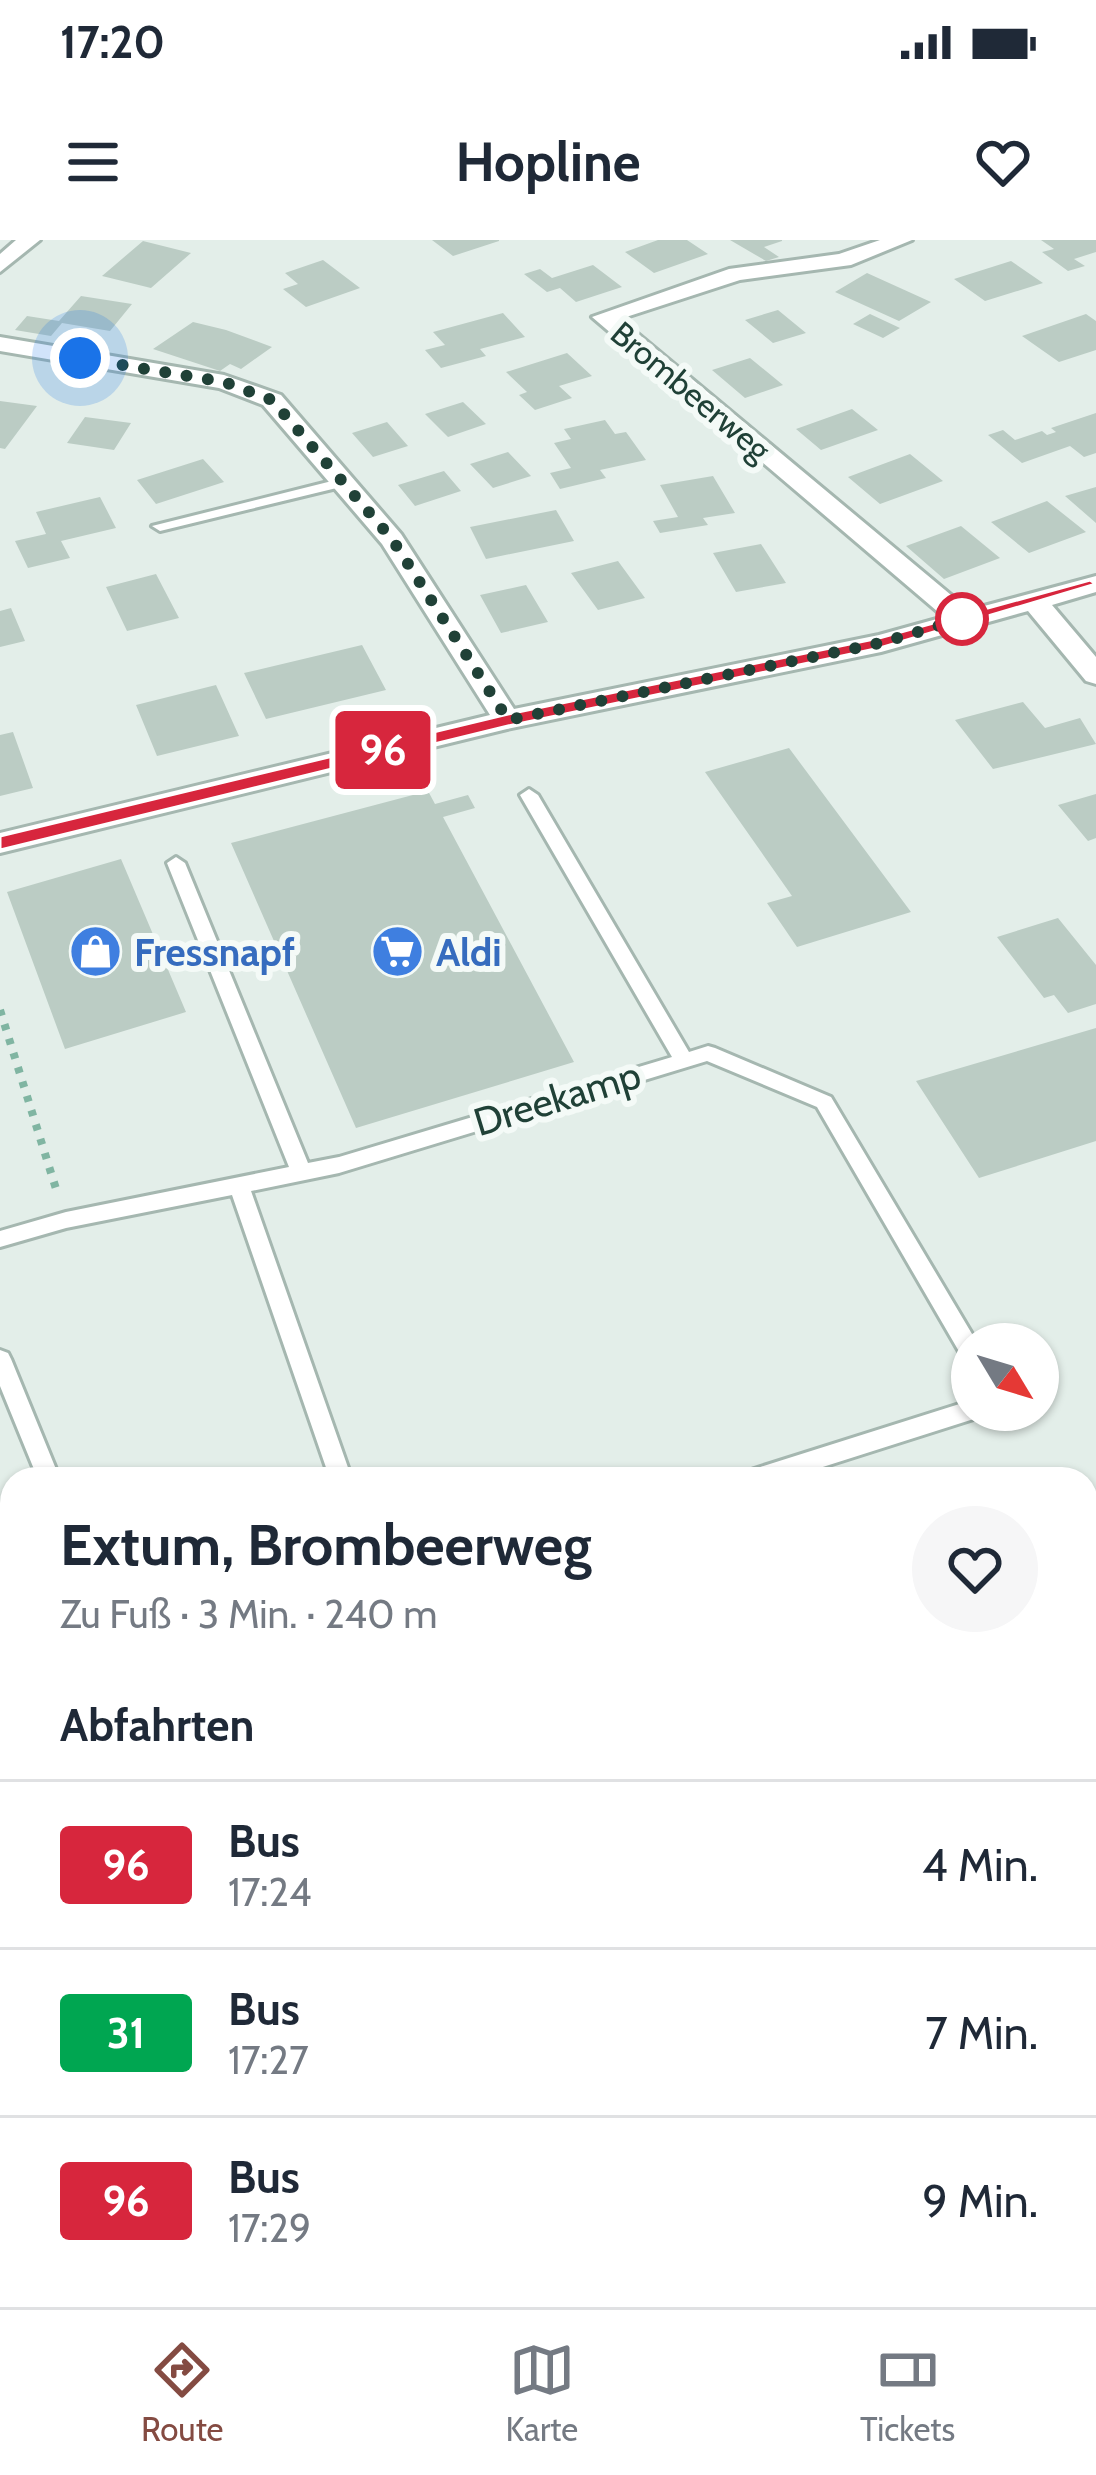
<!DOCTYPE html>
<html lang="de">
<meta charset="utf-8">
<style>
body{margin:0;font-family:Cabin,sans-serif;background:#f6f6f7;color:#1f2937;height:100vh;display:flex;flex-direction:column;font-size:45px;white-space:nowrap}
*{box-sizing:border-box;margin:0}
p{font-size:39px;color:#747a83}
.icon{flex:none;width:66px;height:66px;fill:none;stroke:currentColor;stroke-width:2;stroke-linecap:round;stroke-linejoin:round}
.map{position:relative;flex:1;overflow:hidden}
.panel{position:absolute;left:0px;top:1227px;width:1098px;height:840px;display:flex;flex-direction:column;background:#fff;border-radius:36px 36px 0 0;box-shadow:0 3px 9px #0004}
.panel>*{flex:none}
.badge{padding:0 24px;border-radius:9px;font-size:42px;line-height:78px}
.needle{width:78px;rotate:128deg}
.fabs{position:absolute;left:951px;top:1083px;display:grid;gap:24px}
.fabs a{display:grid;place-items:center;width:108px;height:108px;border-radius:50%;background:#fff;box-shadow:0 3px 9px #0004;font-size:60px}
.you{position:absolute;width:60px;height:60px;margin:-30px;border:9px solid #fff;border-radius:50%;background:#1a73e8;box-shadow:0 0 0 18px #1a73e833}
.map>.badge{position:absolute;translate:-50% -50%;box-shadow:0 0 0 6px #fff}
h2{padding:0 60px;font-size:45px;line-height:108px}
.round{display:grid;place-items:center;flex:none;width:126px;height:126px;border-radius:63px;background:#f6f6f7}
.summary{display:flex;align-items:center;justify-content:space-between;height:204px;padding:0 60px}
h1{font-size:57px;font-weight:700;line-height:90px}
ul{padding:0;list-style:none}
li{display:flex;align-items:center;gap:36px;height:168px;padding:0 60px;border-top:3px solid #e0e1e3}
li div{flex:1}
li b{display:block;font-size:45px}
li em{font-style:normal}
li .badge{min-width:132px;font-weight:700;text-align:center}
.status{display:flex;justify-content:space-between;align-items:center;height:84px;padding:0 60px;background:#fff;direction:ltr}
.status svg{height:33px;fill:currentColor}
header{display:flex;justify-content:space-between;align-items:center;height:156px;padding:0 60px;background:#fff;font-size:54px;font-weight:700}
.tab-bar{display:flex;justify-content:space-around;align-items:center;height:168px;border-top:3px solid #e0e1e3;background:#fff;font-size:33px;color:#747a83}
.tab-bar a{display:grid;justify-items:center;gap:6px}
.tab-bar .current{color:#844b42}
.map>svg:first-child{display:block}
</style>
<div class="status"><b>17:20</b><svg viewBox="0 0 49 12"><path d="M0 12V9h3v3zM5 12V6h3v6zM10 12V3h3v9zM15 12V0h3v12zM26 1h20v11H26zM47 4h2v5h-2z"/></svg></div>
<header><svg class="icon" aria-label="menu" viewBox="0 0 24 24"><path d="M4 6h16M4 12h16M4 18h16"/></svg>Hopline<svg class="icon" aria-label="heart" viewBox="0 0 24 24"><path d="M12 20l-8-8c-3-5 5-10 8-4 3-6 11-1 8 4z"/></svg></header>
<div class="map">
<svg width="1096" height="2067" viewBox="0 0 1096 2067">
<rect width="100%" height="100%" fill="#e3eee9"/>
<path fill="#bbccc4" d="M 432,0 L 499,0 L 499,1 L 453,16 Z
M 658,0 L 687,0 L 708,14 L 654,33 L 625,12 Z
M 730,0 L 782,0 L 782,1 L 764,7 L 779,17 L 766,21 Z
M 1041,0 L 1096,0 L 1096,12 L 1074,19 L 1085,26 L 1068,31 L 1042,12 L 1054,9 Z
M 143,1 L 191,13 L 151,48 L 102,36 Z
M 323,20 L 360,48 L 306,67 L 283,49 L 298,44 L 285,33 Z
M 1011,21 L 1043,43 L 985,61 L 954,39 Z
M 593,25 L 622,47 L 576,62 L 560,48 L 547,52 L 524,34 L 540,29 L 552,38 Z
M 867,33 L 931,62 L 899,81 L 835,52 Z
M 81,56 L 132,64 L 110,91 L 62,83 L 51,96 L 15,90 L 27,76 L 59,81 Z
M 778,70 L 806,93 L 773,103 L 745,80 Z
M 503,73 L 525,97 L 480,109 L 486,116 L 441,128 L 425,110 L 445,105 L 433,92 Z
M 870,74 L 900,88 L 883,98 L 853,84 Z
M 1086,74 L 1096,81 L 1096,110 L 1059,122 L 1022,96 Z
M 193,82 L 226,90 L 272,107 L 241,129 L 230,124 L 220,131 L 153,109 Z
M 567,113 L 592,136 L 559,146 L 572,158 L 535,170 L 519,155 L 527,152 L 506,132 Z
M 750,118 L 783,145 L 745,158 L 712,130 Z
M 0,161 L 37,166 L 5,209 L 0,208 Z
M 463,162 L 486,184 L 448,197 L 425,174 Z
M 852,169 L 878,190 L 821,210 L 796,189 Z
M 1096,173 L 1096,213 L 1084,217 L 1070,206 L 1022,223 L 988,195 L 1003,190 L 1015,200 L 1042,191 L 1047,195 L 1056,192 L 1051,188 Z
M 85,177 L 131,183 L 114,210 L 67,203 Z
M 605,180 L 615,194 L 626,192 L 646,220 L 600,230 L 606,238 L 560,249 L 550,233 L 571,228 L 554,203 L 571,199 L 564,189 Z
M 387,182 L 408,206 L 373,217 L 352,193 Z
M 508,212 L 531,236 L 493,248 L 470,224 Z
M 910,214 L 943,241 L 880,264 L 848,237 Z
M 203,219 L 224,242 L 156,264 L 137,240 Z
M 444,231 L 461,251 L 415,266 L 398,245 Z
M 713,236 L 735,273 L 703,278 L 708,285 L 660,293 L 653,281 L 678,277 L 660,245 Z
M 1096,247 L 1096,283 L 1065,256 Z
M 100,257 L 116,288 L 61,301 L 70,318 L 28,328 L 15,301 L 46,294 L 36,272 Z
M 1047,261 L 1086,292 L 1029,313 L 991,282 Z
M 556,270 L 574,301 L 486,319 L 470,287 Z
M 961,286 L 1000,318 L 944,339 L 906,306 Z
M 761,304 L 786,343 L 736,352 L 713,313 Z
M 618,321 L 645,358 L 598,370 L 571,333 Z
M 156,334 L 179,378 L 127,391 L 106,347 Z
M 526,345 L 548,382 L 501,393 L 480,355 Z
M 11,368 L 25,401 L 0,407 L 0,371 Z
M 362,405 L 386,450 L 266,479 L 244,433 Z
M 216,445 L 239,496 L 157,516 L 136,465 Z
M 1023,462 L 1045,488 L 1080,478 L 1096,504 L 993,529 L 955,480 Z
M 13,492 L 33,548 L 0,556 L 0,495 Z
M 789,508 L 911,672 L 797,707 L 767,663 L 792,656 L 705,532 Z
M 428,551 L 435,564 L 468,555 L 475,568 L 443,577 L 574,822 L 356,888 L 231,603 Z
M 1096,554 L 1096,598 L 1088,601 L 1058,565 Z
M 121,619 L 186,772 L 65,809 L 7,652 Z
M 1058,678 L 1096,725 L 1096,764 L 1068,773 L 1054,755 L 1044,758 L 997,697 Z
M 1096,788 L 1096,901 L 979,938 L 916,841 Z
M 1086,1614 L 1096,1622 L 1096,2067 L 406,2067 L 416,2055 L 1086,2055 Z"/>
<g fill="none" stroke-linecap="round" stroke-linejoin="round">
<defs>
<path id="lane" d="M 344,238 L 351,242 L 349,245 L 160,291 L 152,286 Z
M 529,549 L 538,555 L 689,812 L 708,806 L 715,808 L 831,857 L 978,1104 L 972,1104 L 972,1123 L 964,1120 L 817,867 L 707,821 L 339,933 L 251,951 L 352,1239 L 330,1239 L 232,955 L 66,988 L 0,1007 L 0,991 L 66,972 L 289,927 L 167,623 L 176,617 L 185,623 L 308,923 L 339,917 L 672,817 L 520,555 Z
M 0,1110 L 8,1113 L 11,1119 L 60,1239 L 38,1239 L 0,1146 Z
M 972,1160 L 972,1170 L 983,1170 L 980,1177 L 785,1239 L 743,1239 L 746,1232 L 754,1229 Z
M 12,1599 L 12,1631 L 0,1638 L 0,1606 Z"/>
<path id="street" d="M 16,0 L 40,0 L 0,32 L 0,14 Z
M 880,0 L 912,0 L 851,25 L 740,40 L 620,79 L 969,370 L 1096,336 L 1096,352 L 1052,365 L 1096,417 L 1096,444 L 1086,441 L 1028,371 L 881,412 L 507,489 L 0,613 L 0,593 L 490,475 L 382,304 L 263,165 L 219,148 L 0,111 L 0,97 L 224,135 L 281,155 L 401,294 L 514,469 L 879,395 L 944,377 L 592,77 L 729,29 L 839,14 Z"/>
</defs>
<use href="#lane" stroke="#a5b7b0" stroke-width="6"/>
<use href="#street" stroke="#a5b7b0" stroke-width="6"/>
<path stroke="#80b5a2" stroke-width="8" stroke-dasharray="6 9" stroke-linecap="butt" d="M 0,770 L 57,952"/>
<use href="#lane" fill="#fff" fill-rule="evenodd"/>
<use href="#street" fill="#fff" fill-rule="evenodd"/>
</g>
<path fill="#d7263d" stroke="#fff" stroke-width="3" d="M 1090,340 L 1096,344 L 880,408 L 508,486 L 0,610 L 0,596 L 508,474 L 879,398 Z"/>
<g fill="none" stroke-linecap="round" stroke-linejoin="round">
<path stroke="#204137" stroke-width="12" stroke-dasharray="0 21.6" d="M 80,118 L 224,142 L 272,160 L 392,299 L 508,480 L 880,403 L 962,379"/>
</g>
<defs>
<symbol id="shop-disc" viewBox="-11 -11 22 22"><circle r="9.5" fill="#3f7fe0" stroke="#f4faf7"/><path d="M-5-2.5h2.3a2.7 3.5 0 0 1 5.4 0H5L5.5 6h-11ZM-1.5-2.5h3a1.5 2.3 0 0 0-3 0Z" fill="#fff"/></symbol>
<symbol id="supermarket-disc" viewBox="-11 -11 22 22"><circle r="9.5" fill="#3f7fe0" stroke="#f4faf7"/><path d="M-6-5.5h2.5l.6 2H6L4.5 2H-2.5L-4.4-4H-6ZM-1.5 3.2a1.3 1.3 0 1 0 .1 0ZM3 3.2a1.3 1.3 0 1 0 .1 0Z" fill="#fff"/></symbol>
</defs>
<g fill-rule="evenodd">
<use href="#shop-disc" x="66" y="682" width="59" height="59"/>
<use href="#supermarket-disc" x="368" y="682" width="59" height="59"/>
</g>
<circle fill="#fff" stroke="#d7263d" stroke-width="6" cx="962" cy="379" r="24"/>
<g text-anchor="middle" stroke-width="12" stroke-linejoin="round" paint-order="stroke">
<g font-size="33" fill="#204137" stroke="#f4faf7">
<text transform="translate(691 151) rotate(40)" y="12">Brombeerweg</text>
</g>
<g font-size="39" font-weight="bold" fill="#366cbe" stroke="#f4faf7" text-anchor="start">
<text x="134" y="726">Fressnapf</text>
<text x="436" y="726">Aldi</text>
</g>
<g font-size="39" fill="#204137" stroke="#f4faf7">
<text transform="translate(557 858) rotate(-17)" y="14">Dreekamp</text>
</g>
</g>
</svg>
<div class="fabs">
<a><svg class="needle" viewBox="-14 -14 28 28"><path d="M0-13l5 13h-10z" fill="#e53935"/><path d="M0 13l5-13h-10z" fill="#747a83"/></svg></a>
</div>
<div class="you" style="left:80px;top:118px"></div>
<b class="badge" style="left:383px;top:510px;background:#d7263d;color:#fff">96</b>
<section class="panel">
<div class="summary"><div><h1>Extum, Brombeerweg</h1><p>Zu Fuß · 3 Min. · 240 m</p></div><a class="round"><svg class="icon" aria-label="heart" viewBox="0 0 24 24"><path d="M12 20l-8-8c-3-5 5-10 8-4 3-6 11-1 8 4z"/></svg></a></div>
<h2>Abfahrten</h2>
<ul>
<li><span class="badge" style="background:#d7263d;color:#fff">96</span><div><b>Bus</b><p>17:24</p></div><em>4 Min.</em></li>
<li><span class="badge" style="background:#00a651;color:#fff">31</span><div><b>Bus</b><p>17:27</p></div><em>7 Min.</em></li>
<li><span class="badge" style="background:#d7263d;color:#fff">96</span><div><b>Bus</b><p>17:29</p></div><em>9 Min.</em></li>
</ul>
</section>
</div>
<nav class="tab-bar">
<a class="current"><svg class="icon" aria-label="directions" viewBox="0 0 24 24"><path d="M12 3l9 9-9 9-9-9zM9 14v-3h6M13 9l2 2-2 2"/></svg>Route</a>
<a><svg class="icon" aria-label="map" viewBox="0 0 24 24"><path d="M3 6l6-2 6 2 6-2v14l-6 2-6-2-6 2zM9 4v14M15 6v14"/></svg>Karte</a>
<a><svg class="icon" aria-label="tickets" viewBox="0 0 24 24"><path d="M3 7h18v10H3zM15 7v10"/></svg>Tickets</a>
</nav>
